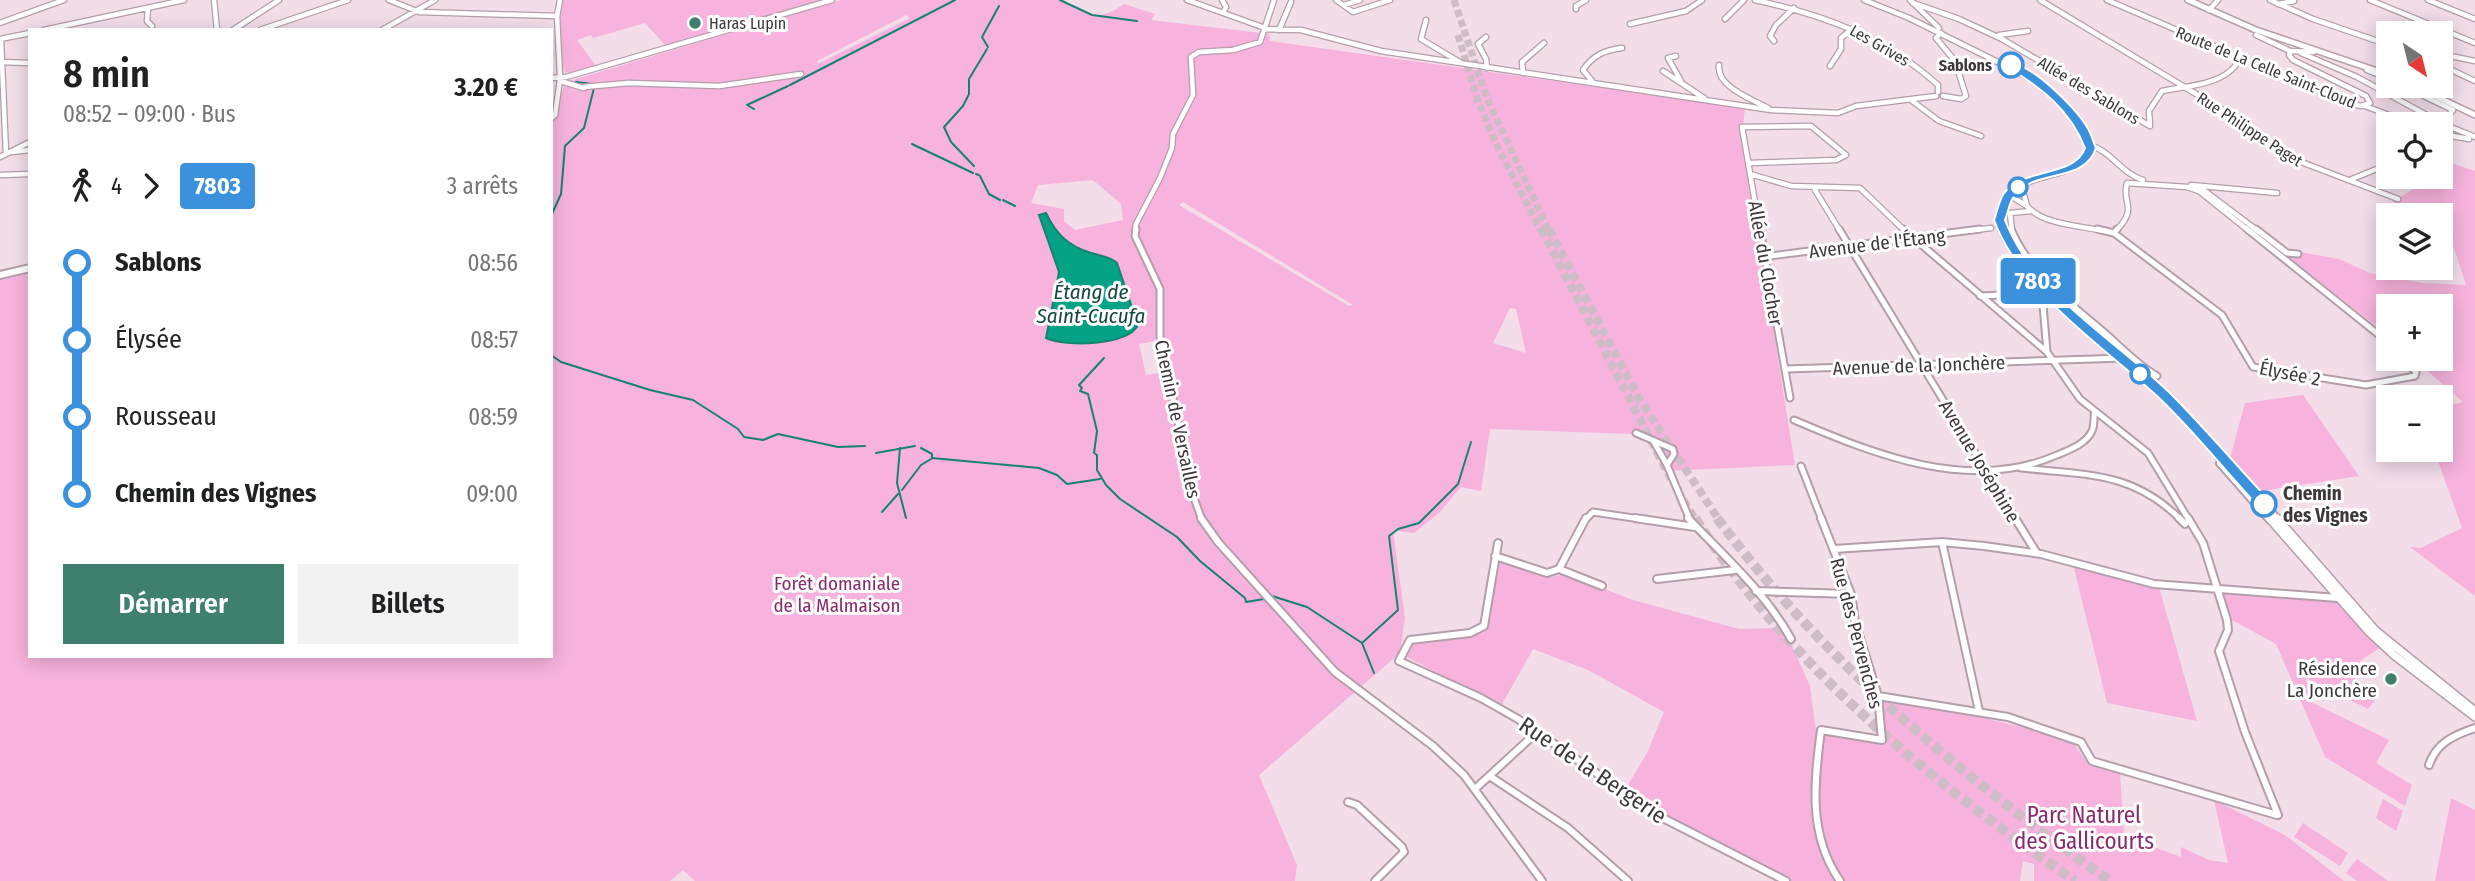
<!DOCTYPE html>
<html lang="fr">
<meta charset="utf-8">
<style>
body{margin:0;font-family:"Fira Sans Condensed",sans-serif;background:#f2f2f2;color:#202124;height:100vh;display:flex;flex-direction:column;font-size:26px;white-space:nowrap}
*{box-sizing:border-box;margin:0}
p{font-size:23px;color:#757577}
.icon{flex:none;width:38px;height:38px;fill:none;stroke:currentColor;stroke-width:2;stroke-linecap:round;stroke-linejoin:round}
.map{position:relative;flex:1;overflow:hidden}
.sheet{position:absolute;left:28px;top:28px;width:525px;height:630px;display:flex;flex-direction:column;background:#fff;border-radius:0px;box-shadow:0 4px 18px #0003}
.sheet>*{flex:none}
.badge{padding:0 14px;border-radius:5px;font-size:24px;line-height:46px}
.needle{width:46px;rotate:145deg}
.tools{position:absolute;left:2376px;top:21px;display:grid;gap:14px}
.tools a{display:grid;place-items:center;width:77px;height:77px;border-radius:0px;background:#fff;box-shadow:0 4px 18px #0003;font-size:35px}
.map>.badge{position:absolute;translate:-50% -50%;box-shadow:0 0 0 4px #fff}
.legs{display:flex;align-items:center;gap:10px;height:77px;padding:0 35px;font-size:23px}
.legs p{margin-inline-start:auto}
.summary{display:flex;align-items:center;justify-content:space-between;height:119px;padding:0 35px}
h1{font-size:38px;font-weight:600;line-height:52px}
.primary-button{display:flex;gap:14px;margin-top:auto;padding:14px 35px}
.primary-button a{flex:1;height:80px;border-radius:0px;background:#3f7f6d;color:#fff;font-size:28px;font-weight:600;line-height:80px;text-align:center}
.primary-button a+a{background:#f2f2f2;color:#202124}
ul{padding:0 35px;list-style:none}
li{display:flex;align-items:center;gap:24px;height:77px;font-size:26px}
li i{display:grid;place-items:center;width:10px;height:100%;margin:0 9px;background:currentColor}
li i::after{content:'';width:18px;height:18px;margin:-9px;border:5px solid;border-radius:50%;background:#fff}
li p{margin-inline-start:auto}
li:first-child i{background:linear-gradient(#0000 50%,currentColor 0)}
li:last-child i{background:linear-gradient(currentColor 50%,#0000 0)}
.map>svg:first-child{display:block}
</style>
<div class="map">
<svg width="2475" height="881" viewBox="0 0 2475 881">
<rect width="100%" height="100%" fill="#f2dde9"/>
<path fill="#f7b3dd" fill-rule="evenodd" d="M 562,0 L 823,0 L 667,47 L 645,23 L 593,38 L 591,35 L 577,40 L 597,67 L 573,74 L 565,72 L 563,65 L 560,11 Z
M 841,0 L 1064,0 C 1088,16 1098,22 1124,4 L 1155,14 L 1151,20 L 1269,34 L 1270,41 L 1745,108 L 1743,126 L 1746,161 L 1795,465 L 1665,471 L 1650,442 L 1632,434 L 1490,429 L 1481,491 L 1461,487 L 1439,513 L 1414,533 L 1393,530 L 1405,618 L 1400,653 L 1259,775 L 1297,865 L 1295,881 L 695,881 L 683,870 L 670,881 L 0,881 L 0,277 L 30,270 L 30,656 L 551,656 L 551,119 C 560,110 560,94 566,82 ZM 906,15 L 910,18 L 811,67 L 818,63 L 817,61 ZM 1093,180 L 1121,204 L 1123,220 L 1075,230 L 1064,221 L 1064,209 L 1031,203 L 1038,185 ZM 1183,202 L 1353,305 L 1349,306 L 1179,205 ZM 1046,213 C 1062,247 1085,250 1117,263 L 1138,324 L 1136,330 C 1115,344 1074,349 1050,340 L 1046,333 L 1059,272 L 1039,215 ZM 1510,308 L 1516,309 L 1526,353 L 1493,343 ZM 1155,341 L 1163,372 L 1146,375 L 1139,344 Z
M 2454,164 L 2475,171 L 2475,596 L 2410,547 L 2421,548 L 2462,528 L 2434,450 L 2441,450 L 2441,414 L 2452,405 L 2463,402 L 2414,359 L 2441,359 L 2441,306 L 2389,306 L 2389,336 L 2277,248 L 2339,259 L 2370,273 L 2422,283 L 2466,285 L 2451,239 L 2441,229 L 2441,215 L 2428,215 L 2392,202 L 2433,177 L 2441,177 L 2441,172 Z
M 2303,395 L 2359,476 L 2261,491 L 2230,458 L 2245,403 Z
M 1496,560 L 1507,560 L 1552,577 L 1565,574 L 1633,600 L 1739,629 L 1784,628 L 1810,686 L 1816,731 L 1886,743 L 1883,699 L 1977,716 L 2055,736 L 2074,744 L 2085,760 L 2120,774 L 2124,836 L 2181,857 L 2181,847 L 2209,860 L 2228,863 L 2214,800 L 2285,835 L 2344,881 L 2034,881 L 2034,864 L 2023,861 L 2020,881 L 1844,881 L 1837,873 L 1831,873 L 1837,881 L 1791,881 L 1671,820 L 1625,790 L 1647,753 L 1664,712 L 1588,670 L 1533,649 L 1501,706 L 1407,657 L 1410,641 L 1482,633 L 1487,630 Z
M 2073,564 L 2159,587 L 2197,721 L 2107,703 Z
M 2222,591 L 2341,602 L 2361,630 L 2381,647 L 2360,661 L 2355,679 L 2378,696 L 2368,709 L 2306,678 L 2311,702 L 2389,740 L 2376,763 L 2412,785 L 2405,806 L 2325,757 L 2276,644 L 2232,620 L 2220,594 Z
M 2451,798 L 2475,810 L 2475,881 L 2435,881 Z
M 2383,799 L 2403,811 L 2396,831 L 2376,818 Z
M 2303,823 L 2348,853 L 2340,866 L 2294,837 Z
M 2357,859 L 2388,881 L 2357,881 L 2346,873 Z"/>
<path fill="#06a285" stroke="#17826f" stroke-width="2" d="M 1046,213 C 1056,234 1068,246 1091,253 C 1101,256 1109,256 1117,263 L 1138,325 C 1128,346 1065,347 1046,338 L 1059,272 L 1039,215 Z"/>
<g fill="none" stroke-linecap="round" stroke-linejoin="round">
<path stroke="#17826f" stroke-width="2" d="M 1060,0 L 1092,15 L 1137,21
M 988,47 L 982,37 L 999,6
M 576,82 L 592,84
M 790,85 L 955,0
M 754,109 L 747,105 L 788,86
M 912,144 L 973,173
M 974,166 L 951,142 L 944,127 L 963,106 L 969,94 L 969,79 L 987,49
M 976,174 L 979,175
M 980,176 L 989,194 L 1000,200
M 1003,200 L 1015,206
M 551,216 L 561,194 L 565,146 L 584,128 L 594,88
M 551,355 L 561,362 L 650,390 L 693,400 L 738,429 L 744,437 L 763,440 L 778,434 L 838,447 L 865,446
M 1104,358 L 1079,385 L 1082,388 L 1080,391 L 1088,394 L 1097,431 L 1094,453 L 1097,455 L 1097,470 L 1106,485 L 1120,499 L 1177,537 L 1200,561 L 1245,598 L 1246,602 L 1264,599
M 900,448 L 897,483 L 906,518
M 921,448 L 932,454 L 932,458 L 1039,468 L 1057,475 L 1067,484 L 1100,479
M 876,453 L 915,446
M 902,490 L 921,465 L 931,459
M 882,512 L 898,494
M 1272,596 L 1307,607 L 1362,643 L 1374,673
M 1362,643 L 1398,610 L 1389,536 L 1398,529 L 1419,523 L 1458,484 L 1471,442"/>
<path stroke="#cebcc6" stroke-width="7" stroke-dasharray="7 3.5" stroke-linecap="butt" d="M 1454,0 L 1487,98 L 1549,231
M 1458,35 L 1479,104 L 1499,150 L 1541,231"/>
<path stroke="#cebcc6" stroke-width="8" stroke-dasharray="8 4.5" stroke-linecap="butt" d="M 1541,229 L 1671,479
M 1549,229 L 1640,400 L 1719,520
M 1683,500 L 1696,520"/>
<path stroke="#cebcc6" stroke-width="10" stroke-dasharray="10 5" stroke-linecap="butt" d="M 1695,518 C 1792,669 1929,780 2075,881
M 1717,518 C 1825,663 1963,778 2110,881"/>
<defs>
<path id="minor-far2" d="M 214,0 L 217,30
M 389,0 L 419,12 L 557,16
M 1187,0 L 1265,28
M 1222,0 L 1226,7 L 1224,11
M 1336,0 L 1353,12 L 1390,0
M 1755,0 C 1824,15 1885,37 1938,85 L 1938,92
M 2040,0 L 2231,115 L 2288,157 L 2398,199
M 2270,0 L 2313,19 L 2389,45
M 2370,0 L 2475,43
M 2428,0 L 2475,19
M 1913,3 L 1959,19 L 2002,39 L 2150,126 L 2149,111 L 2162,91 C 2186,86 2221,85 2236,65 L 2235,55
M 2278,4 L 2294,1
M 1344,5 L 1360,0
M 148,8 L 147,21 L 152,26
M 1576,9 L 1576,6 L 1586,0
M 2209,10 L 2218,0
M 1725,19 L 1744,0
M 1426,20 L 1421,39 L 1461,63
M 0,23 L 64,0
M 1630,24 L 1686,11 L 1702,0
M 1264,29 L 1301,30 L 1381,51 L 1771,110 L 1838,113 L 1856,106
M 44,30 L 184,0
M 233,30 L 279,0
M 260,30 L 348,0
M 382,30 L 435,0
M 1279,30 L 1291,2
M 1941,33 L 1936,38 L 1955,61 L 1966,96 L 1961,99 L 1943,96
M 1999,35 L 2028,31
M 1486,37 L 1478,44 L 1486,59 L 1487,68
M 0,39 L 30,33
M 1,39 L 6,154
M 1774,41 L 1770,36 L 1776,25 L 1794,8
M 2301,53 L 2357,77 L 2443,124 L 2475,137
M 2441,54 L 2475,61
M 1676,56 L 1668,58 L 1681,81
M 1719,65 C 1716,87 1752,99 1768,108
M 2441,65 L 2475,81
M 1830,66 L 1841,49 L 1841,38 L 1853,28
M 2367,70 L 2389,79
M 1663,71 L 1704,98
M 1523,73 L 1522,62 L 1544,43
M 566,77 L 832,0
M 560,81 L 584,88
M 1592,81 L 1583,70 C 1593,55 1605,50 1622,48
M 2403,86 L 2453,110 L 2442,123
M 583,87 L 629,83 L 719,86 L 801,74
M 1911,100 L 1939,121 L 1981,136
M 1856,106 L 1936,96
M 2365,106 L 2413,124
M 2441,134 L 2469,139
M 2090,145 C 2112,152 2121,173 2143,180
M 12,152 L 30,150
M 0,157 L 30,142
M 1749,163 L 1836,160 L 1846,155 L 1811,126 L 1742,127 L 1760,231
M 1750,174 L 1791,186 L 1860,188 L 1905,231
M 0,175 L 30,174
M 2352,179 L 2389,164
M 2191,185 L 2277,193
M 2201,188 L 2258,231
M 1815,190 L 1840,231
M 2009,195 L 2027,206 L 2024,195 L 2016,188
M 2027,206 C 2043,225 2082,226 2105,231
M 1135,231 L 1136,224 L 1160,178 L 1172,148 L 1173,134 L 1193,95 L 1191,57 L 1199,52 L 1233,50 L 1260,42 L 1274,0
M 1966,231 L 1991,228
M 2012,231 L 2010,213 L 2031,211
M 2116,231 C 2139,207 2121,203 2127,183 L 2187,187 L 2199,191 L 2249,231"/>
<path id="minor-far1" d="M 1136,229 L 1135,236 L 1160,289 L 1160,337 L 1194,498 L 1202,520
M 1760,229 L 1790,398
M 1839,229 L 2016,520
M 1903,229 L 2047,352
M 2011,229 C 2030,274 2070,303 2106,334 C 2123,349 2138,365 2157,376
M 2097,229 L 2114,233 L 2222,315 L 2253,367 L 2366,385 L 2415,376 L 2416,372 L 2402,359
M 2247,229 L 2389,343
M 2256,229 L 2287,253 L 2298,254
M 2114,233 L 2117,229
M 1763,257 L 1980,229
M 2047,292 L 2042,293 L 2047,352 L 2080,399 L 2148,453 L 2189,520
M 1980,296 L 2042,293
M 1786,369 L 2123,358
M 1794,420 C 1876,455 1970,493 2057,455 C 2069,450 2086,444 2092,431 C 2095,425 2093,417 2095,411
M 1636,433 L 1673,449 L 1674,454 L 1667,465 L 1654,442
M 1667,465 L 1690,520
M 1801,466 L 1822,520
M 2021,468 C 2085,475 2133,471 2181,520
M 1585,520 L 1593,512 L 1647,520"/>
<path id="minor" d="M 1201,518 L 1218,542 L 1335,672 L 1433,746 L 1464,775 L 1542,881
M 1635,518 L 1695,527
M 1688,518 C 1724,556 1766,593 1791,639
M 1821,518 L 1851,594 L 1855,622 L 1878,696 L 1882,740 L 1821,730 C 1814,783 1808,835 1840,881
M 2015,518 L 2036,552
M 2179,518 L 2185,524
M 2188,518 L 2203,543 L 2227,620 L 2228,630 L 2219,651 L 2245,732 L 2278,815
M 1942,542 L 1979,711
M 1498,543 L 1484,626 L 1470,633 L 1410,640 L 1399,661 L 1481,698 L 1518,719 L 1659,816 L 1786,881
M 1834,549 L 1942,542 L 1984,546 L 2041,554 L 2154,584 L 2338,598
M 1495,556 L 1547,573 L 1559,569 L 1602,586
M 1559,569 L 1586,518
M 1657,579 L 1735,570
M 1756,591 L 1851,594
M 1878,696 L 2008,717 L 2081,742 L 2092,761 L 2277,815
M 2429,765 C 2436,743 2454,735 2475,728
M 1491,777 L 1568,828 L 1628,881
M 1475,789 L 1536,733
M 1348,802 L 1357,805 L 1402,847 L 1404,852 L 1375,881"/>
<path id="tertiary-far2" d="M 560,0 L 557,16 L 560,76
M 1864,0 L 1909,18 L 2032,79 L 2064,106 L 2090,145 C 2080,188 2014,164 2002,210 C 1999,218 1999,222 2002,231
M 1910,0 L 1939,28
M 2107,0 L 2344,102 L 2361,106 L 2370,103 L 2366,96 L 2293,60 L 2289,55 L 2290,51
M 2256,35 L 2290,51 L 2314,52
M 0,62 L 30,63
M 551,78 L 566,77
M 551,119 L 555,115 L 560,80"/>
<path id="tertiary-far1" d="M 2002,229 C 2009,246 2021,259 2032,273 C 2088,342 2172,386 2222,460 L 2220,463 L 2270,520
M 0,275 L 30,268
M 2222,460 L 2231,466 L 2278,520"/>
<path id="tertiary" d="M 2269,518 L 2369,632 L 2395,656 L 2475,717
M 2277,518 L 2376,631 L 2475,711"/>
<path id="secondary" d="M 2188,0 L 2256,30 L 2389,75
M 2414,86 L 2475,115"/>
</defs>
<use href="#minor-far2" stroke="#b39eaa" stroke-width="7"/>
<use href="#minor-far1" stroke="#b39eaa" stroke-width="9"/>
<use href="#minor" stroke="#b39eaa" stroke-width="10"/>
<use href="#tertiary-far2" stroke="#b39eaa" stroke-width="7"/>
<use href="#tertiary-far1" stroke="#b39eaa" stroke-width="10"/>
<use href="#tertiary" stroke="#b39eaa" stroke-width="10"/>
<use href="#secondary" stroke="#b39eaa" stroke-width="8"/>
<use href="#minor-far2" stroke="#fff" stroke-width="4.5"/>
<use href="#minor-far1" stroke="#fff" stroke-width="5"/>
<use href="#minor" stroke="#fff" stroke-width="6"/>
<use href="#tertiary-far2" stroke="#fff" stroke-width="4.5"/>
<use href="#tertiary-far1" stroke="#fff" stroke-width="6"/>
<use href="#tertiary" stroke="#fff" stroke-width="7"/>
<use href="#secondary" stroke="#fff" stroke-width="5"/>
</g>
<path fill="#3c91dc" stroke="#fff" stroke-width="2" d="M 2007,63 C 2030,61 2076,108 2087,127 C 2091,133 2093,141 2096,148 C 2084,185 2032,167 2013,198 C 2009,204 2008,213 2005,220 C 2033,294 2115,339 2170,393 C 2204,427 2236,465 2269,500 L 2269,507 L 2259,507 C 2225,471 2194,431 2158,397 C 2103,346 2020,292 1994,220 C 1997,212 1999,200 2004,193 C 2025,167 2075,177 2085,148 C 2070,110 2042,88 2007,67 Z"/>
<g fill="#3f7f6d" stroke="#fff" stroke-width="2.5">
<circle cx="695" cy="23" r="7"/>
<circle cx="2391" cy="679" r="7"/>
</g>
<g fill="#fff" stroke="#3c91dc" stroke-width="3.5">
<circle cx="2011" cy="65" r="12"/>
<circle cx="2018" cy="187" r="9"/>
<circle cx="2140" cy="374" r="9"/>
<circle cx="2264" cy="504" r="12"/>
</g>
<g text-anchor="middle" stroke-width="6" stroke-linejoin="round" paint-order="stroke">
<g font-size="16" fill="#3f373c" stroke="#fff" text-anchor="start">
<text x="709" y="29">Haras Lupin</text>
</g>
<g font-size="16" fill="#3f373c" stroke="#fff">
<text transform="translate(1880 45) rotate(30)" y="6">Les Grives</text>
<text transform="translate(2266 67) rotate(22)" y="6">Route de La Celle Saint-Cloud</text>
<text transform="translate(2089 90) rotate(31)" y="6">Allée des Sablons</text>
<text transform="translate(2250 129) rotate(33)" y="6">Rue Philippe Paget</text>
</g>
<g font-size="16" font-weight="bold" fill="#3f373c" stroke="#fff" text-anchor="end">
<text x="1992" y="71">Sablons</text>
</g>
<g font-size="19" fill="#3f373c" stroke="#fff">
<text transform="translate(1877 243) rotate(-7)" y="7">Avenue de l'Étang</text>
<text transform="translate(1766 263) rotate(80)" y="7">Allée du Clocher</text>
<text transform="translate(1919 365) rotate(-2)" y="7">Avenue de la Jonchère</text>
<text transform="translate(2290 373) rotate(11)" y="7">Élysée 2</text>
<text transform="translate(1178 419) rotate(78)" y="7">Chemin de Versailles</text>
<text transform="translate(1980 461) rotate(59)" y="7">Avenue Joséphine</text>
<text transform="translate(1857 633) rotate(75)" y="7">Rue des Pervenches</text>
</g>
<g font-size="19" font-weight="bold" fill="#3f373c" stroke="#fff" text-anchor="start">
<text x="2283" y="500">Chemin<tspan x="2283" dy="22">des Vignes</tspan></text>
</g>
<g font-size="19" fill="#8b2b6f" stroke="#fff">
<text x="837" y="590">Forêt domaniale<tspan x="837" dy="22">de la Malmaison</tspan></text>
</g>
<g font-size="19" fill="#3f373c" stroke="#fff" text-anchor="end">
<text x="2377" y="675">Résidence<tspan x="2377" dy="22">La Jonchère</tspan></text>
</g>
<g font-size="21" font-style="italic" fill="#12483b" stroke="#fff">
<text x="1091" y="299">Étang de<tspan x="1091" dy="24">Saint-Cucufa</tspan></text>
</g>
<g font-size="23" fill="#3f373c" stroke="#fff">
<text transform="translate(1593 770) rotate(34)" y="8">Rue de la Bergerie</text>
</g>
<g font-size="23" fill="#8b2b6f" stroke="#fff">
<text x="2084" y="823">Parc Naturel<tspan x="2084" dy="26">des Gallicourts</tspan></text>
</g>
</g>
</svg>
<div class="tools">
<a><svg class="needle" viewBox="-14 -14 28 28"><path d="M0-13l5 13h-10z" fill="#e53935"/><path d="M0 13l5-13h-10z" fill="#757577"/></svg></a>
<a><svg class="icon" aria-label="locate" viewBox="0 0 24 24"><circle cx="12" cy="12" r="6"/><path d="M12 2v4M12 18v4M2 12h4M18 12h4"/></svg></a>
<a><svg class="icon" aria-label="layers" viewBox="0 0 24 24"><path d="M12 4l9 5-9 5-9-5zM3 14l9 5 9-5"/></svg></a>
<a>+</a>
<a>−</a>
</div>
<b class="badge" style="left:2038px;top:281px;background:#3c91dc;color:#fff">7803</b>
<section class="sheet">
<div class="summary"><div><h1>8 min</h1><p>08:52 – 09:00 · Bus</p></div><b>3.20 €</b></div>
<div class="legs"><svg class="icon" aria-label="walk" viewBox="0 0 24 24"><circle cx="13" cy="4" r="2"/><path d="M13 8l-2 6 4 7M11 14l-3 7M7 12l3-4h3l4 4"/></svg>4<svg class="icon" aria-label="forward" viewBox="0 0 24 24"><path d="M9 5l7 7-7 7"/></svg><b class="badge" style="background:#3c91dc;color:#fff">7803</b><p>3 arrêts</p></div>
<ul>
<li><i style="color:#3c91dc"></i><b>Sablons</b><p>08:56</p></li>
<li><i style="color:#3c91dc"></i><span>Élysée</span><p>08:57</p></li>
<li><i style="color:#3c91dc"></i><span>Rousseau</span><p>08:59</p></li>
<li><i style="color:#3c91dc"></i><b>Chemin des Vignes</b><p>09:00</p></li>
</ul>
<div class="primary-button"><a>Démarrer</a><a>Billets</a></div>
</section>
</div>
